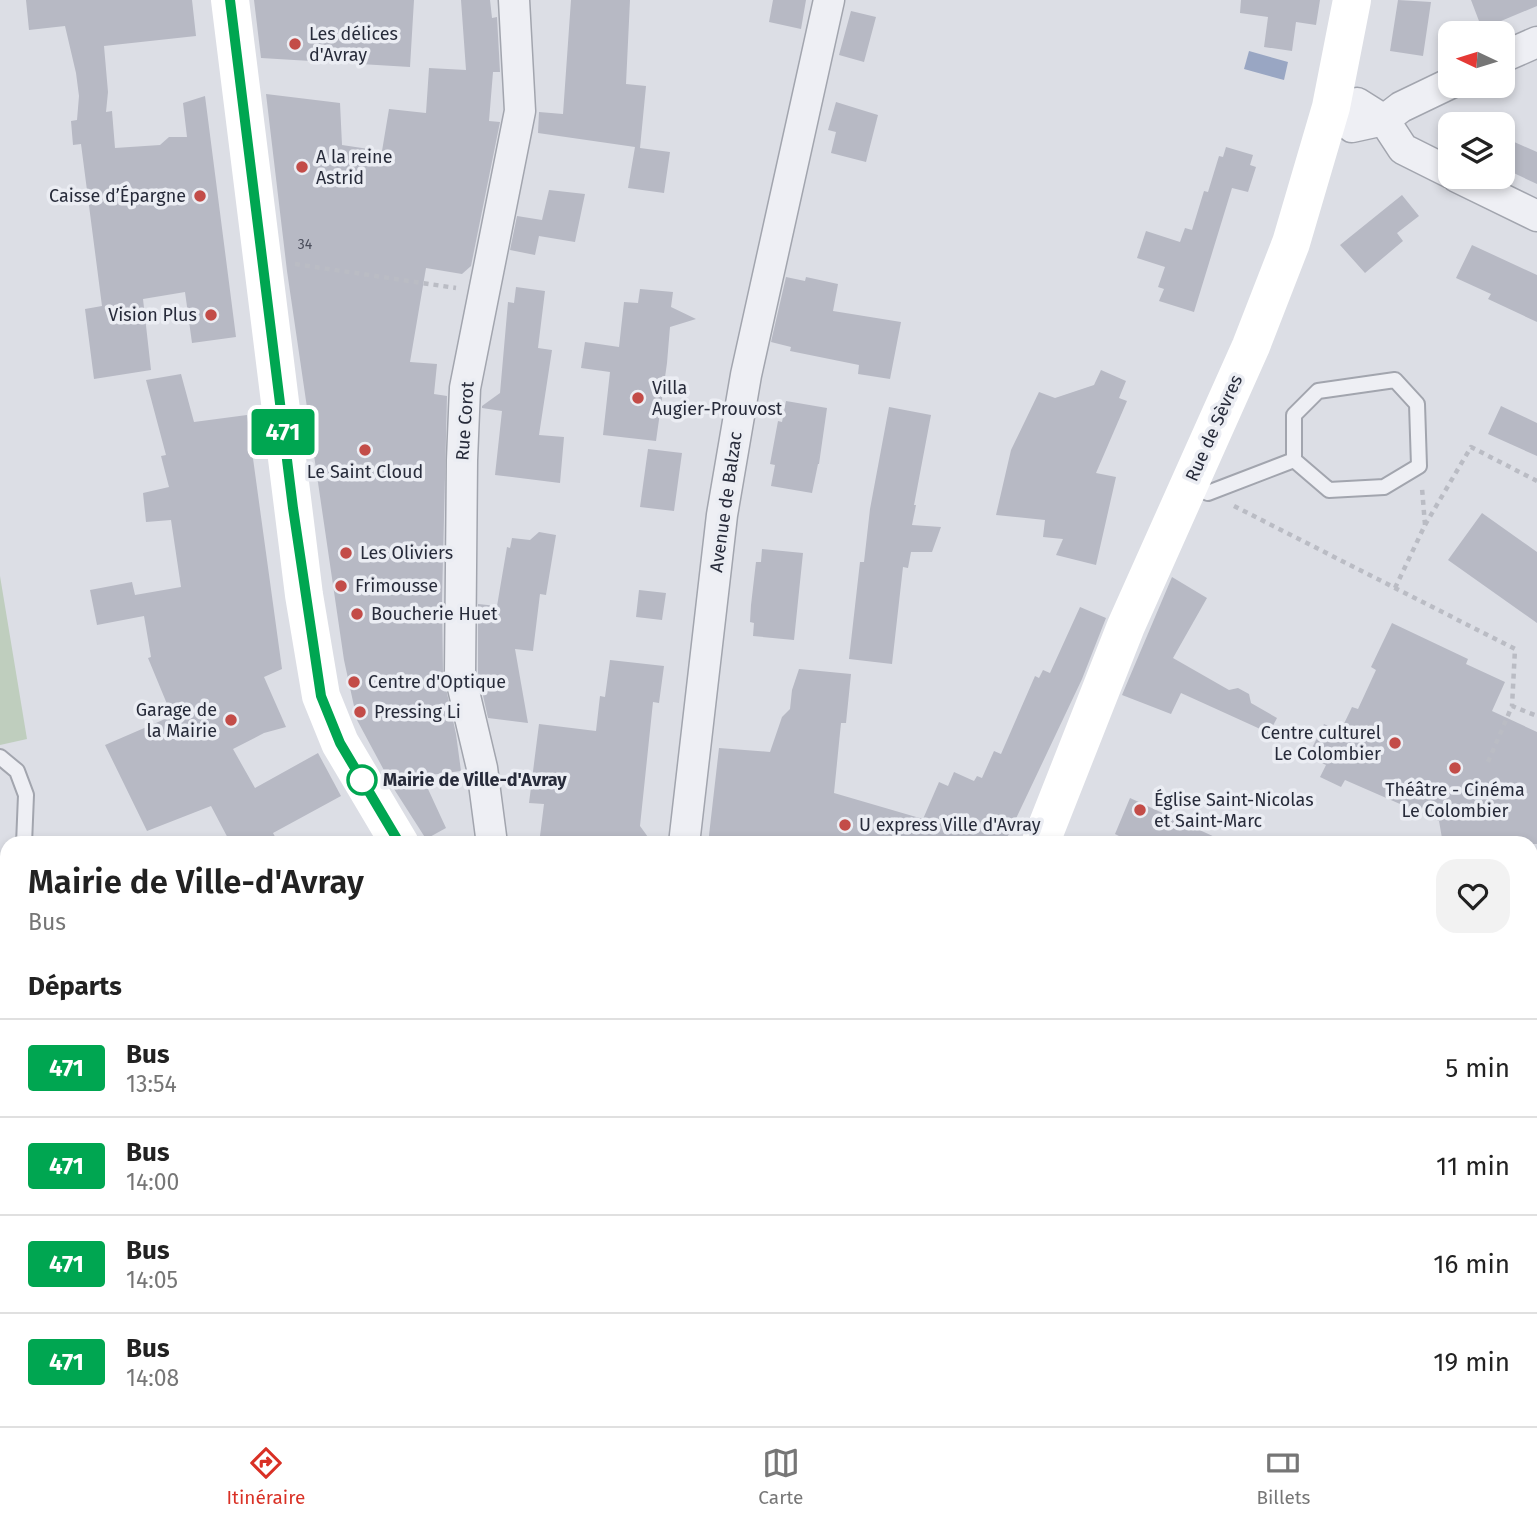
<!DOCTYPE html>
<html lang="fr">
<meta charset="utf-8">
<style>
body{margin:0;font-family:"Fira Sans",sans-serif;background:#f2f2f2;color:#222;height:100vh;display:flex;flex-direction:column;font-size:26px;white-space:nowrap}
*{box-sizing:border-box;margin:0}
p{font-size:23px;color:#767676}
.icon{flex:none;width:38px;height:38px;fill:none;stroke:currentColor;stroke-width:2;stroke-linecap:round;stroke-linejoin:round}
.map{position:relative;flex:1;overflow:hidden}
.details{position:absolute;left:0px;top:836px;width:1538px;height:590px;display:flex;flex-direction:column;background:#fff;border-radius:21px 21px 0 0;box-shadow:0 4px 10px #0003}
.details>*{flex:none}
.badge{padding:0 14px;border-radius:5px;font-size:24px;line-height:46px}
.needle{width:46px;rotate:274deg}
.tools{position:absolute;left:1438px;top:21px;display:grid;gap:14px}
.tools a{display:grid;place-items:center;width:77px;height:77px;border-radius:14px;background:#fff;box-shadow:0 4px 10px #0003;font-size:35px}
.map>.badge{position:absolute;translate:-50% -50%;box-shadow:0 0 0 4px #fff}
h2{padding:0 28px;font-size:26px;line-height:63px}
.round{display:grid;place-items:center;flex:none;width:74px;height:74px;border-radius:21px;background:#f2f2f2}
.head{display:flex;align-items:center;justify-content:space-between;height:119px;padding:0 28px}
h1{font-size:33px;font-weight:600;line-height:52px}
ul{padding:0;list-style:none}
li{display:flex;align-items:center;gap:21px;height:98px;padding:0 28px;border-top:2px solid #e0e0e0}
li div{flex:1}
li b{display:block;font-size:26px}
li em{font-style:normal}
li .badge{min-width:77px;font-weight:700;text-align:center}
.tabs{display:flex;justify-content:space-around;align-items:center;height:98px;border-top:2px solid #e0e0e0;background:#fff;font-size:19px;color:#767676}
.tabs a{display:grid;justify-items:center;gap:4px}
.tabs .active{color:#d93025}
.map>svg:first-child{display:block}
</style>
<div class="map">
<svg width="1537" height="1426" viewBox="0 0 1537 1426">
<rect width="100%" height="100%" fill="#dcdee5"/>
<path fill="#cacdd6" d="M 478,1419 L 852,1419 L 851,1425 L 823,1423 L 822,1426 L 477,1426 Z"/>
<path fill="#bfcebe" d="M 0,576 L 27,739 L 0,745 Z
M 1531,1094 L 1537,1100 L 1537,1182 L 1531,1191 Z
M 0,1331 L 7,1362 L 7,1419 L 20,1419 L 21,1426 L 0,1426 Z"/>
<path fill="#99a6c3" d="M 1249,51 L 1288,62 L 1284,80 L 1244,69 Z"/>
<path fill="#b7b9c4" d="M 26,0 L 192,0 L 196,36 L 104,46 L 108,92 L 106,112 L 112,111 L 115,148 L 160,145 L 169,137 L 187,137 L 183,103 L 205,96 L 236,337 L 192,343 L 185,292 L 143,299 L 151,370 L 94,379 L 85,309 L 102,306 L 81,144 L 73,145 L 71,121 L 77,120 L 79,96 L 76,73 L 65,26 L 29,30 Z
M 254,0 L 414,0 L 410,67 L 261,58 Z
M 461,0 L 490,0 L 492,18 L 497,17 L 500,72 L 493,72 L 489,121 L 500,122 L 471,266 L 462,274 L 426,268 L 410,362 L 437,364 L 434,394 L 447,396 L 442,599 L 443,675 L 456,734 L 461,771 L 422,776 L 446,828 L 426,839 L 394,789 L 357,720 L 344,660 L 287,271 L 266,94 L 340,103 L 342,145 L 382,151 L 389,109 L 426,113 L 429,68 L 466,70 Z
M 571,0 L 630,0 L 626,84 L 646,86 L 640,148 L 670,152 L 664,193 L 628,188 L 635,147 L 538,133 L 539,112 L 563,114 Z
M 773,0 L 806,0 L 801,29 L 769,22 Z
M 1241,0 L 1320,0 L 1316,25 L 1296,22 L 1292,51 L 1264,47 L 1268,17 L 1240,13 Z
M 1398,0 L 1431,2 L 1423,56 L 1390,51 Z
M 1471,0 L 1537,0 L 1537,6 L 1482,29 Z
M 851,11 L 876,17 L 864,62 L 839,55 Z
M 836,102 L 878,115 L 866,162 L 831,153 L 836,132 L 828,130 Z
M 1503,137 L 1537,152 L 1537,184 L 1503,168 Z
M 1226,147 L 1253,155 L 1250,165 L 1256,167 L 1248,192 L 1232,188 L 1194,312 L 1159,301 L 1164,289 L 1158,287 L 1165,267 L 1137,258 L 1146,231 L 1180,242 L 1185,228 L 1192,230 L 1204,191 L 1208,192 L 1219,156 L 1223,157 Z
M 549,190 L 585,194 L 575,242 L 539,236 L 535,255 L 510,250 L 517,216 L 542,220 Z
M 1402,195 L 1419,216 L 1397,233 L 1403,241 L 1365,273 L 1340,245 Z
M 1472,245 L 1537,275 L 1537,322 L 1488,299 L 1491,294 L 1456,278 Z
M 786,277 L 805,281 L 806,277 L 838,284 L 833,311 L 901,322 L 890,379 L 858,374 L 859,365 L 790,351 L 791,347 L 771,342 Z
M 516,287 L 545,291 L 538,348 L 552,350 L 539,435 L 564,437 L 560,483 L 495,475 L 502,411 L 482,408 L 482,406 L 500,393 L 508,302 L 514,303 Z
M 640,289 L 673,292 L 671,307 L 696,319 L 670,327 L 667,363 L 656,441 L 603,435 L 610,372 L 581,368 L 585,342 L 619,347 L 624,302 L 638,303 Z
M 1101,370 L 1126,381 L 1119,398 L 1127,401 L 1096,473 L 1116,477 L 1096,565 L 1056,555 L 1063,539 L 1043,537 L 1045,520 L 996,515 L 1011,450 L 1039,392 L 1055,398 L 1094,385 Z
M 181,374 L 194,422 L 247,415 L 282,669 L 264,677 L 286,727 L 264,733 L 233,749 L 255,788 L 318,753 L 341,796 L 273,833 L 279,844 L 231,844 L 211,806 L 147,831 L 105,745 L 172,716 L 148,658 L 151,657 L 144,616 L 97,625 L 90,590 L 132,582 L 135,595 L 181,587 L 171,520 L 146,522 L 143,493 L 169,487 L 161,456 L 166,455 L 146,380 Z
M 786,401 L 827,408 L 819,464 L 818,464 L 812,493 L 771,486 L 775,465 L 770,464 L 778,421 L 782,422 Z
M 1501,406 L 1537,423 L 1537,456 L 1488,434 Z
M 889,407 L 931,415 L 914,505 L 916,505 L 912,525 L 941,527 L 932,552 L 911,552 L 908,568 L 903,567 L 892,664 L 849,659 L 860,562 L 864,562 L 870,509 Z
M 648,449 L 682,453 L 674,511 L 640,507 Z
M 1482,513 L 1537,552 L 1537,623 L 1448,560 Z
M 539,532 L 556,535 L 546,595 L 540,594 L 533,651 L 515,649 L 528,723 L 488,718 L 478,673 L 478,604 L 497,606 L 507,547 L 510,548 L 512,538 L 530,540 Z
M 762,549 L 803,553 L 794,640 L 753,636 L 754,623 L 750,622 L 751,605 L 756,562 L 761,562 Z
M 1172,577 L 1207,598 L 1173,658 L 1229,690 L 1238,688 L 1249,694 L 1251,703 L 1277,718 L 1269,733 L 1181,693 L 1171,714 L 1122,695 Z
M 639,590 L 666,593 L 662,620 L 636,617 Z
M 1080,607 L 1106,618 L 1082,679 L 1004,844 L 708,844 L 719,748 L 770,752 L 782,717 L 790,709 L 792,690 L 799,669 L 851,674 L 846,723 L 841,723 L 834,793 L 923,819 L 939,782 L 948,786 L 954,772 L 974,781 L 977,776 L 982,778 L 994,751 L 1001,754 L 1035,676 L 1039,678 L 1043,670 L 1050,673 Z
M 1392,623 L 1468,659 L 1466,664 L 1505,682 L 1492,711 L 1537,732 L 1537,844 L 1443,844 L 1439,821 L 1345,780 L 1341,787 L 1320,777 L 1326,765 L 1308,756 L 1324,724 L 1340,732 L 1352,707 L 1358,709 L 1376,670 L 1371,667 Z
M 610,660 L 664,666 L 659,703 L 653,702 L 640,826 L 653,844 L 539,844 L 544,804 L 529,803 L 539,724 L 596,731 L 600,696 L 605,697 Z
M 1130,798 L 1230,844 L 1135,844 L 1115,834 Z"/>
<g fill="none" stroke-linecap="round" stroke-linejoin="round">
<defs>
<path id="lane" d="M 1190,485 L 1208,493 L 1294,460 L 1329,490 L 1384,487 L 1419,466 L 1417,404 L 1395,380 L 1318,391 L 1294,415 L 1294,460
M 0,757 L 17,771 L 26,795 L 24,844"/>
<path id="street" d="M 1503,57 L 1537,42
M 1331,107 L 1357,103 L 1384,120 L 1403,149 L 1451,173
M 1331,107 L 1352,127 L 1384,120 L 1401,107 L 1451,83
M 1457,177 L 1537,216
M 492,844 L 482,768 L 460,675 L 462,460 L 465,388 L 520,111 L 514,0
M 684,844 L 722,515 L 746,375 L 829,0"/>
</defs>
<use href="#lane" stroke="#a2a5ae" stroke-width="18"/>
<use href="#street" stroke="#a2a5ae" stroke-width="33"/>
<path stroke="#babcc4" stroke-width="4.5" stroke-dasharray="5 5" stroke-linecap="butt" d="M 295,264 L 456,288
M 1234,506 L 1515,649 L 1512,706
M 1425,525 L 1471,447 L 1537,481
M 1395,588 L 1425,525 L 1422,488
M 1488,762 L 1512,706 L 1537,716
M 1531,916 L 1537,918
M 1531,1020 L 1537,1022
M 438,1426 L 440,1419"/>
<use href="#lane" stroke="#eeeff4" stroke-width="14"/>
<use href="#street" stroke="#eeeff4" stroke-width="30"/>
<path stroke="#fff" stroke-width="38" d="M 230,0 L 304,595 L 321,696 L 340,743 L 400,844
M 1040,844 L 1126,626 L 1251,346 L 1291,243 L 1331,107 L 1352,0
M 1264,1419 L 1270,1426
M 879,1426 L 880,1419"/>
</g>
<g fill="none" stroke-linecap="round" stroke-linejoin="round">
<defs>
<path id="line" d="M 230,0 L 293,508 L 321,696 L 340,743 L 400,844"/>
</defs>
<use href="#line" stroke="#fff" stroke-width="16"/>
<use href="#line" stroke="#00a651" stroke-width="10"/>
</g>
<g fill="#c34c48" stroke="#ebedf3" stroke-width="2.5">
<circle cx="295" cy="44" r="7"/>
<circle cx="302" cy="167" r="7"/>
<circle cx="200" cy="196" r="7"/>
<circle cx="211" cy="315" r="7"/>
<circle cx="638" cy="398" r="7"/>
<circle cx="365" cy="450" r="7"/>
<circle cx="346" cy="553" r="7"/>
<circle cx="341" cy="586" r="7"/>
<circle cx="357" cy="614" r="7"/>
<circle cx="354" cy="682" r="7"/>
<circle cx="360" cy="712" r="7"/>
<circle cx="231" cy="720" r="7"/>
<circle cx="1395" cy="743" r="7"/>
<circle cx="1455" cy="768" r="7"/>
<circle cx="1140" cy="810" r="7"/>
<circle cx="845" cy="825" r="7"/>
</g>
<circle fill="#fff" stroke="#00a651" stroke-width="3.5" cx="362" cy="780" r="14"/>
<g text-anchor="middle" stroke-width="7" stroke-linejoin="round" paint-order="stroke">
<g font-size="14" fill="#4b4e5c">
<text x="305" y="249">34</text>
</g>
<g font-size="18" fill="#272b3a" stroke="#ebedf3" text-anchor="start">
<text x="309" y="40">Les délices<tspan x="309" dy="21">d'Avray</tspan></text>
<text x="316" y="163">A la reine<tspan x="316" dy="21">Astrid</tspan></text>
<text x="186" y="202" text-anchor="end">Caisse d’Épargne</text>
<text x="197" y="321" text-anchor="end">Vision Plus</text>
<text x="652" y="394">Villa<tspan x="652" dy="21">Augier-Prouvost</tspan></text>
<text x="365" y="478" text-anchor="middle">Le Saint Cloud</text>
<text x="360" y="559">Les Oliviers</text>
<text x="355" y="592">Frimousse</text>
<text x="371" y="620">Boucherie Huet</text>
<text x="368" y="688">Centre d'Optique</text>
<text x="217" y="716" text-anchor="end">Garage de<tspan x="217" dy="21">la Mairie</tspan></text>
<text x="374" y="718">Pressing Li</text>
<text x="1381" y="739" text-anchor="end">Centre culturel<tspan x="1381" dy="21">Le Colombier</tspan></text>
<text x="1455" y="796" text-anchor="middle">Théâtre - Cinéma<tspan x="1455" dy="21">Le Colombier</tspan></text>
<text x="1154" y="806">Église Saint-Nicolas<tspan x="1154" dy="21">et Saint-Marc</tspan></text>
<text x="859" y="831">U express Ville d'Avray</text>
</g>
<g font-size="18" fill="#272b3a" stroke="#ebedf3">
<text transform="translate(465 421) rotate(-86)" y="6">Rue Corot</text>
<text transform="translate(1214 428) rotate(-66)" y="6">Rue de Sèvres</text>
<text transform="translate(726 502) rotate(-82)" y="6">Avenue de Balzac</text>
</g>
<g font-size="18" font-weight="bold" fill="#272b3a" stroke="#ebedf3" text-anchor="start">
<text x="383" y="786">Mairie de Ville-d'Avray</text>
</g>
</g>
</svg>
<div class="tools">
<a><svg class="needle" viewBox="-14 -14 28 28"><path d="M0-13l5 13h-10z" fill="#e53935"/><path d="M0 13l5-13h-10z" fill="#767676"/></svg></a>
<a><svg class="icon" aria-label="layers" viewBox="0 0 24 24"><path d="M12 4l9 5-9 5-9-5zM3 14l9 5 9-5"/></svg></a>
</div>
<b class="badge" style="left:283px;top:432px;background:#00a651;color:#fff">471</b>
<section class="details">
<div class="head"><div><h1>Mairie de Ville-d'Avray</h1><p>Bus</p></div><a class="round"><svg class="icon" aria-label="heart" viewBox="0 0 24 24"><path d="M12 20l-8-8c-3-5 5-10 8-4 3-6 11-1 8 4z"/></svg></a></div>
<h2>Départs</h2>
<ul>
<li><span class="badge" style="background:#00a651;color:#fff">471</span><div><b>Bus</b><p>13:54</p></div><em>5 min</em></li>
<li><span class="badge" style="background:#00a651;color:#fff">471</span><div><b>Bus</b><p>14:00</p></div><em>11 min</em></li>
<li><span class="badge" style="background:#00a651;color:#fff">471</span><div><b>Bus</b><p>14:05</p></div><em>16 min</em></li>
<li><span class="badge" style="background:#00a651;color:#fff">471</span><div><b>Bus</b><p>14:08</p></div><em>19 min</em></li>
</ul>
</section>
</div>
<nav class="tabs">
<a class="active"><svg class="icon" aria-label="directions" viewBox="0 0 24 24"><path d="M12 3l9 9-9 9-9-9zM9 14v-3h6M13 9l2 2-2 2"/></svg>Itinéraire</a>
<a><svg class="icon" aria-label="map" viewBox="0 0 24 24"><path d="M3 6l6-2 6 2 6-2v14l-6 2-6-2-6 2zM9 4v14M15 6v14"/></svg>Carte</a>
<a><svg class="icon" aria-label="tickets" viewBox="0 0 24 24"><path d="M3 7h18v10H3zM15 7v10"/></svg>Billets</a>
</nav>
